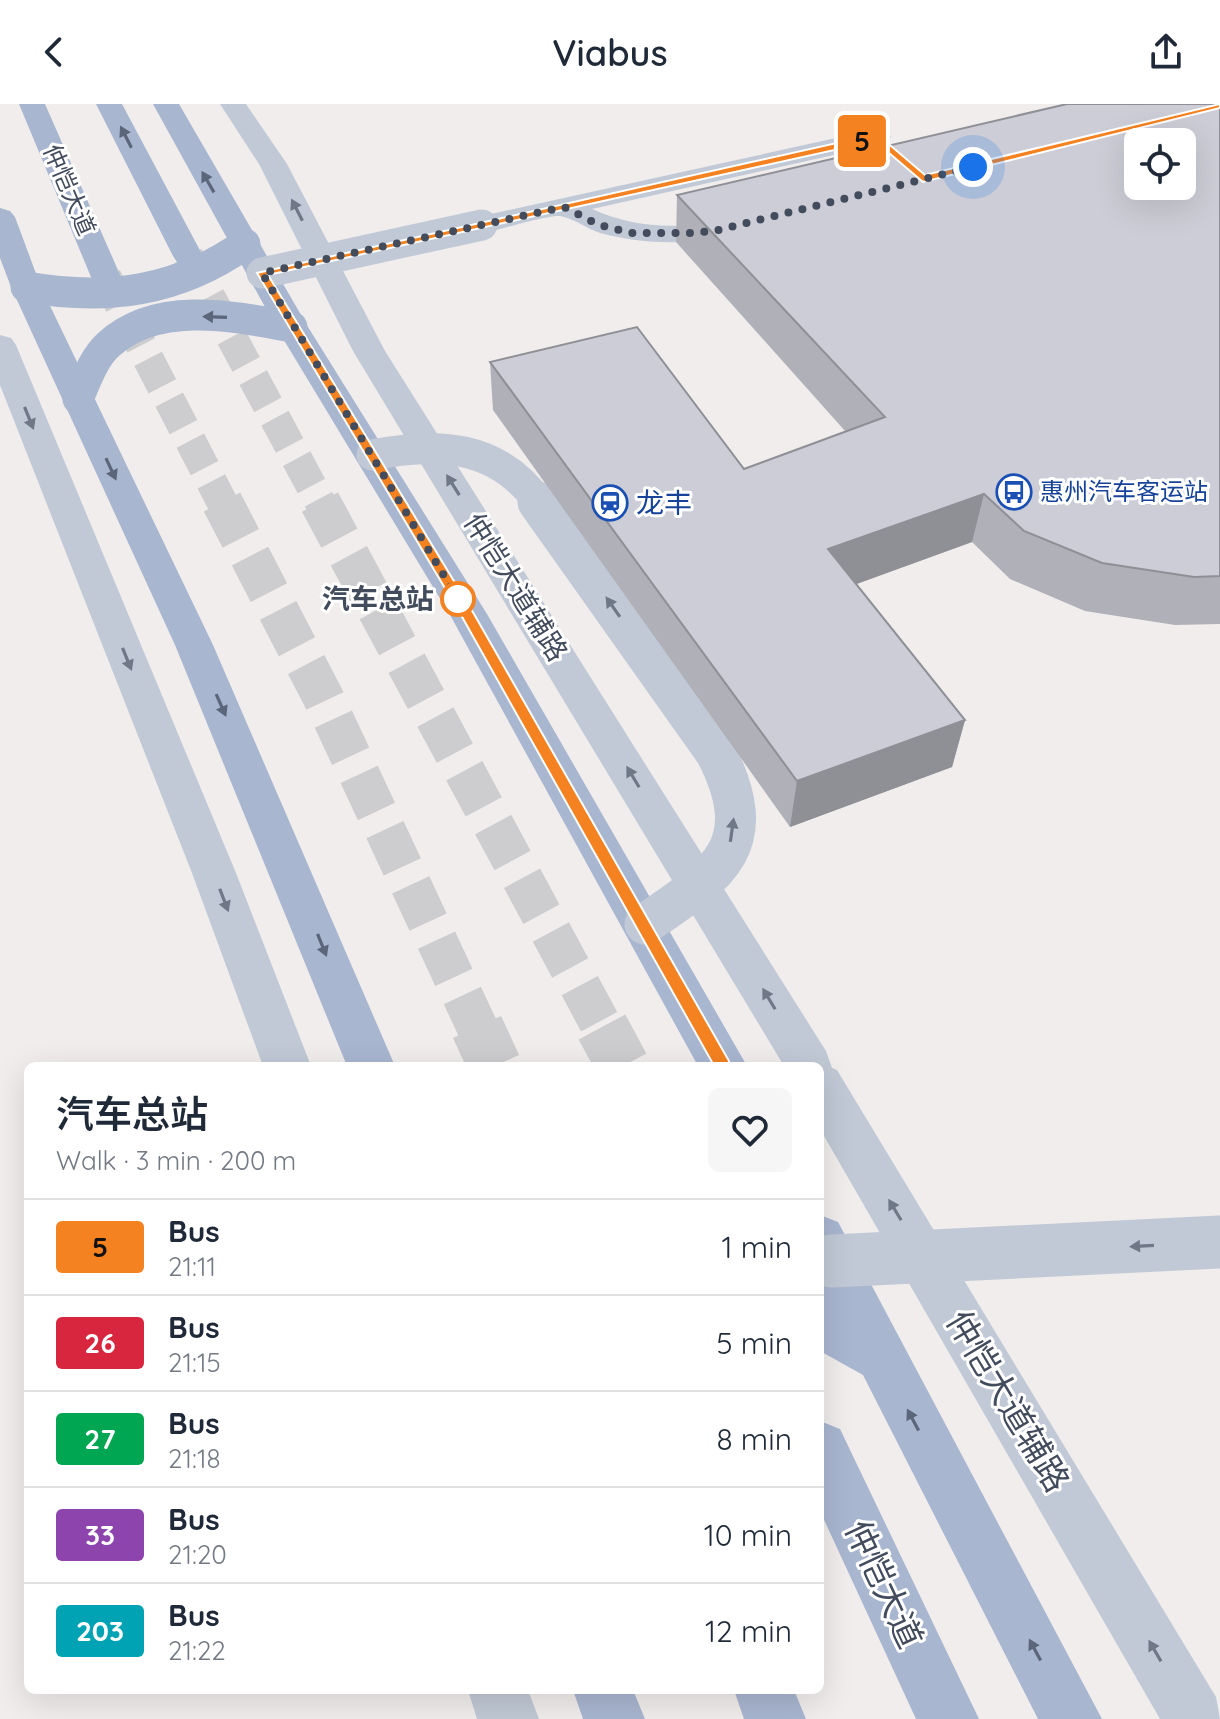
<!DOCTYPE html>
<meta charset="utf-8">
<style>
body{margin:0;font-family:Quicksand,"Noto Sans SC",sans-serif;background:#f6f6f7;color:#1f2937;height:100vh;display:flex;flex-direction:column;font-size:30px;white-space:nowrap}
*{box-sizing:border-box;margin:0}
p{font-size:26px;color:#747a83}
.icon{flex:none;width:44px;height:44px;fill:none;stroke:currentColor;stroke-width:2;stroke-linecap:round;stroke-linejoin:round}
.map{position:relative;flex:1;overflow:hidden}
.drawer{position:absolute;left:24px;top:958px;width:800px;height:632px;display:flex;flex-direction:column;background:#fff;border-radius:12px;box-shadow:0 8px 32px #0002}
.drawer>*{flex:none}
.badge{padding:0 16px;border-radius:6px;font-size:28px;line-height:52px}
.tools{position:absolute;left:1124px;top:24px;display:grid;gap:16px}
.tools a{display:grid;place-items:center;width:72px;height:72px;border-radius:12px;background:#fff;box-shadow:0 8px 32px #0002;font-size:40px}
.you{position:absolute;width:40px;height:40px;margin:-20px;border:6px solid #fff;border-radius:50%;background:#1a73e8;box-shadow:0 0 0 12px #1a73e833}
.map>.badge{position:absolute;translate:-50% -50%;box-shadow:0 0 0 4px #fff}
.round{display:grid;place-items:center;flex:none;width:84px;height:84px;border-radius:12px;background:#f6f6f7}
.overview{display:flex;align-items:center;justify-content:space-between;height:136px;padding:0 32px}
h1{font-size:38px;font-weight:600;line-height:60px}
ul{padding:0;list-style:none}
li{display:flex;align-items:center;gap:24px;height:96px;padding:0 32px;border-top:2px solid #e0e1e3}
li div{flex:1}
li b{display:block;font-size:30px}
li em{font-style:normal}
li .badge{min-width:88px;font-weight:700;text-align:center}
header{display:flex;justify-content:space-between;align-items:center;height:104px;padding:0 32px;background:#fff;font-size:36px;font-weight:600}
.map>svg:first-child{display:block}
</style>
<header><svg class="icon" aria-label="back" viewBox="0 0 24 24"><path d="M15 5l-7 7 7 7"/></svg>Viabus<svg class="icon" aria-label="share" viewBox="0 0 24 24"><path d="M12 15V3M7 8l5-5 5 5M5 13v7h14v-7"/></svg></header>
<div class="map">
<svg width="1220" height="1615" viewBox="0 0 1220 1615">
<rect width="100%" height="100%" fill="#f0edec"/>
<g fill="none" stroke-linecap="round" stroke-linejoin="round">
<path stroke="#cdcdcf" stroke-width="31" stroke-dasharray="31 15" stroke-linecap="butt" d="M 188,152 L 321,400
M 106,173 L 223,400"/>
<path stroke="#cdcdcf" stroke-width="41" stroke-dasharray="41 20" stroke-linecap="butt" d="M 222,398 L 323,593 L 478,925
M 320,398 L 603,925"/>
<path stroke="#cdcdcf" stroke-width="53" stroke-dasharray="53 27" stroke-linecap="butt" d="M 477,923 L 495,962
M 602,923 L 623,962"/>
<path fill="#c1c9d6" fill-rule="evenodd" d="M 220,0 L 246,0 L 287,60 L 385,247 L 826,947 L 832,964 L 837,966 L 1216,1593 L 1220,1615 L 1160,1615 L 820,1025 L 820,962 L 784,962 L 353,247 L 259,60 Z
M 877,25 L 887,27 L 891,33 L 887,39 L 592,105 C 623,119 656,124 690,121 C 709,119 728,111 746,116 L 751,122 L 746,128 C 696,141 650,142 600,129 C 588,125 573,114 560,112 C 547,111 498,126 482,130 L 472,127 L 467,121 L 472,115 L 482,112 Z
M 0,231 L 11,234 L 16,241 L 236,769 L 311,962 L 263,962 L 192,769 L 0,281 Z
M 468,1586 L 528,1586 L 539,1615 L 477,1615 Z"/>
<path fill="#a9b6d0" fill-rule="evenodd" d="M 19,0 L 45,0 L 121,173 L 117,179 L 95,179 L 91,173 Z
M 96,0 L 122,0 L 203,152 L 199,158 L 177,158 L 173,152 Z
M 153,0 L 179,0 L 308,223 L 487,510 L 747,962 L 698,962 L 450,511 L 276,223 Z
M 0,104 L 10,107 L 15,113 L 41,183 L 213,541 L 395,962 L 347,962 L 175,541 L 11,183 L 0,154 Z
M 820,1111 L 838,1118 L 1102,1615 L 1038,1615 L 863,1271 L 820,1247 L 820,1192 L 823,1194 L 820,1187 Z
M 820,1317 L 840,1325 L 979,1615 L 916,1615 L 820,1407 Z
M 573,1586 L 633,1586 L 645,1615 L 583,1615 Z
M 734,1586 L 794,1586 L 806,1615 L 744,1615 Z"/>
<path stroke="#c1c9d6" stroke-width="31" d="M 262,169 L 482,121
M 372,351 C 438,338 498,340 540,400"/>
<path stroke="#c1c9d6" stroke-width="41" d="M 538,398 L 716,649 C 764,743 717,771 645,820"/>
<path stroke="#c1c9d6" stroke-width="53" d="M 832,1157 L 1220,1138"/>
<path stroke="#a9b6d0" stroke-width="31" d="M 26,183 C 107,197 177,188 245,140
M 78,295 C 86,277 93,255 108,241 C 157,196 233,212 292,223"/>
</g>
<path fill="#afb0b8" d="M 1220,0 L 1220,520 L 1175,521 L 1085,507 L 1010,475 L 972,438 L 856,480 L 965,616 L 952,663 L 790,723 L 493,306 L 490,258 L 744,365 L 846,328 L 676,138 L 677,91 Z"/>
<path fill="#8f9096" d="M 984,390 L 972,438 L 821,493 L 828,445 Z
M 965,616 L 952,663 L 790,723 L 797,677 Z"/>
<path fill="#cccdd6" stroke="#8f9096" stroke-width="2" fill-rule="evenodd" d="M 1067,0 L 1220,0 L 1220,472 L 1194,473 L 1102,459 L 1024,427 L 984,390 L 828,445 L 965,616 L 797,677 L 490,258 L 637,223 L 744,365 L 885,313 L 677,91 ZM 1138,38 L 1182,38 L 1182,82 L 1138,82 Z"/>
<defs><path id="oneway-solid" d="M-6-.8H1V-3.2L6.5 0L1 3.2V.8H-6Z" transform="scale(2)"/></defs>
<g fill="#5c667a">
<use href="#oneway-solid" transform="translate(126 33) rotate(-117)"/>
<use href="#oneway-solid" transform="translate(208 78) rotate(-120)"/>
<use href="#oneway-solid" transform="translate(215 213) rotate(-178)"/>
<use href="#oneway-solid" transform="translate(111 365) rotate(65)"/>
<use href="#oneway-solid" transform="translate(221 601) rotate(66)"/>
<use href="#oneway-solid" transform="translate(322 841) rotate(68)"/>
<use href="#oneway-solid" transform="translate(913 1316) rotate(-118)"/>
<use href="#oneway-solid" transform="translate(1035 1546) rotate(-118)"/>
</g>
<g fill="#6f7887">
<use href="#oneway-solid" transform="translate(297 106) rotate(-117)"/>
<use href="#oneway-solid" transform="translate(29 314) rotate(68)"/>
<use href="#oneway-solid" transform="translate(453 381) rotate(-122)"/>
<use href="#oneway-solid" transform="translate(613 503) rotate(-125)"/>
<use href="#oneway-solid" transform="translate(127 555) rotate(68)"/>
<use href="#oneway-solid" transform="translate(633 673) rotate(-121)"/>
<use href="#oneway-solid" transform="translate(732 726) rotate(-82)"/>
<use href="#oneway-solid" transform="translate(224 796) rotate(69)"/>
<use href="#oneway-solid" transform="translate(769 895) rotate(-121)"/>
<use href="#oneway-solid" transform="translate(895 1106) rotate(-121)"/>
<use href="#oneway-solid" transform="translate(1142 1142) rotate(177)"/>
<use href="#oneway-solid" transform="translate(1155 1547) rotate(-120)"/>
</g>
<path fill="#f58220" stroke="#fff" stroke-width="2" d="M 1220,0 L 1220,4 L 923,78 L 875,37 L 268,171 L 474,510 L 729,957 L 729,967 L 717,967 L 461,511 L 257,169 L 877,30 L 925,71 Z"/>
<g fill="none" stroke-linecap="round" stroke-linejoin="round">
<path stroke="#434c5d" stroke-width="8" stroke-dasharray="0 14.4" d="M 458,495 L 262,169 L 564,103 L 599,121 L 631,129 L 691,129 L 714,127 L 973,63"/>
</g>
<defs>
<symbol id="bus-ring" viewBox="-11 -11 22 22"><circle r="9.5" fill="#fff" stroke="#1a4fb4" stroke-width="1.5"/><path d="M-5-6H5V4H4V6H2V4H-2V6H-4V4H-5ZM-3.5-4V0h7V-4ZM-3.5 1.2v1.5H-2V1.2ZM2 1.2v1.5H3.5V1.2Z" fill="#1a4fb4"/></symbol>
<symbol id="station-ring" viewBox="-11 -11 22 22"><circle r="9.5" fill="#fff" stroke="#1a4fb4" stroke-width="1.5"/><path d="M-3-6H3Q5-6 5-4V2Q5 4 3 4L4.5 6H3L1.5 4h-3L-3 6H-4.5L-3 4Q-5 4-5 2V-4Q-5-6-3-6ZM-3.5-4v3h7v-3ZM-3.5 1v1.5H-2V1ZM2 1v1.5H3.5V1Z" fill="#1a4fb4"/></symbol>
</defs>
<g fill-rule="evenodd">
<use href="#bus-ring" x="994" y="368" width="40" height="40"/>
<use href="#station-ring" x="590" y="379" width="40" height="40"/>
</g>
<circle fill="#fff" stroke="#f58220" stroke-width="4" cx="458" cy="495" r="16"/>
<g text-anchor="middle" stroke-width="6" stroke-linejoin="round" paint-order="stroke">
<g font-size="24" fill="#434c5d" stroke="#fff">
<text transform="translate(69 86) rotate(67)" y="8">仲恺大道</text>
</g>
<g font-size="24" fill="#164399" stroke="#fff" text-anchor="start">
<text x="1040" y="396">惠州汽车客运站</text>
</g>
<g font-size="28" fill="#164399" stroke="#fff" text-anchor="start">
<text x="636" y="409">龙丰</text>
</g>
<g font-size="28" fill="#434c5d" stroke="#fff">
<text transform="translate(516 483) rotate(58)" y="10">仲恺大道辅路</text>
</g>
<g font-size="28" font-weight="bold" fill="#434c5d" stroke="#fff" text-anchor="end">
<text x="434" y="505">汽车总站</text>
</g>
<g font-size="34" fill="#434c5d" stroke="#fff">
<text transform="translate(1008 1297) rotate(59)" y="12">仲恺大道辅路</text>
<text transform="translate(884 1480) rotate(65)" y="12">仲恺大道</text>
</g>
</g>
</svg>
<div class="tools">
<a><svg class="icon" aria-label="locate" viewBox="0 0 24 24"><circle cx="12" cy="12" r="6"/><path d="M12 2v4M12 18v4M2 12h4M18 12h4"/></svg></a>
</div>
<div class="you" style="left:973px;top:63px"></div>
<b class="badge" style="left:862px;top:37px;background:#f58220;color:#111">5</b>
<section class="drawer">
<div class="overview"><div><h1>汽车总站</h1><p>Walk · 3 min · 200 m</p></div><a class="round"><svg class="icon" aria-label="heart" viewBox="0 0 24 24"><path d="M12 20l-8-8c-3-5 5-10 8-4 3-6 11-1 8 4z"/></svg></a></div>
<ul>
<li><span class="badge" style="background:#f58220;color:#111">5</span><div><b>Bus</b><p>21:11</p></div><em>1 min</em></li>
<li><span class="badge" style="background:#d7263d;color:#fff">26</span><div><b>Bus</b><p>21:15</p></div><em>5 min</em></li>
<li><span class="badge" style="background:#00a651;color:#fff">27</span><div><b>Bus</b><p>21:18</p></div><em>8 min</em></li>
<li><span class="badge" style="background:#8e44ad;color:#fff">33</span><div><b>Bus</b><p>21:20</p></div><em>10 min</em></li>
<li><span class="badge" style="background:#00a3b4;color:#fff">203</span><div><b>Bus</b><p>21:22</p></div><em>12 min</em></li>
</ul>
</section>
</div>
